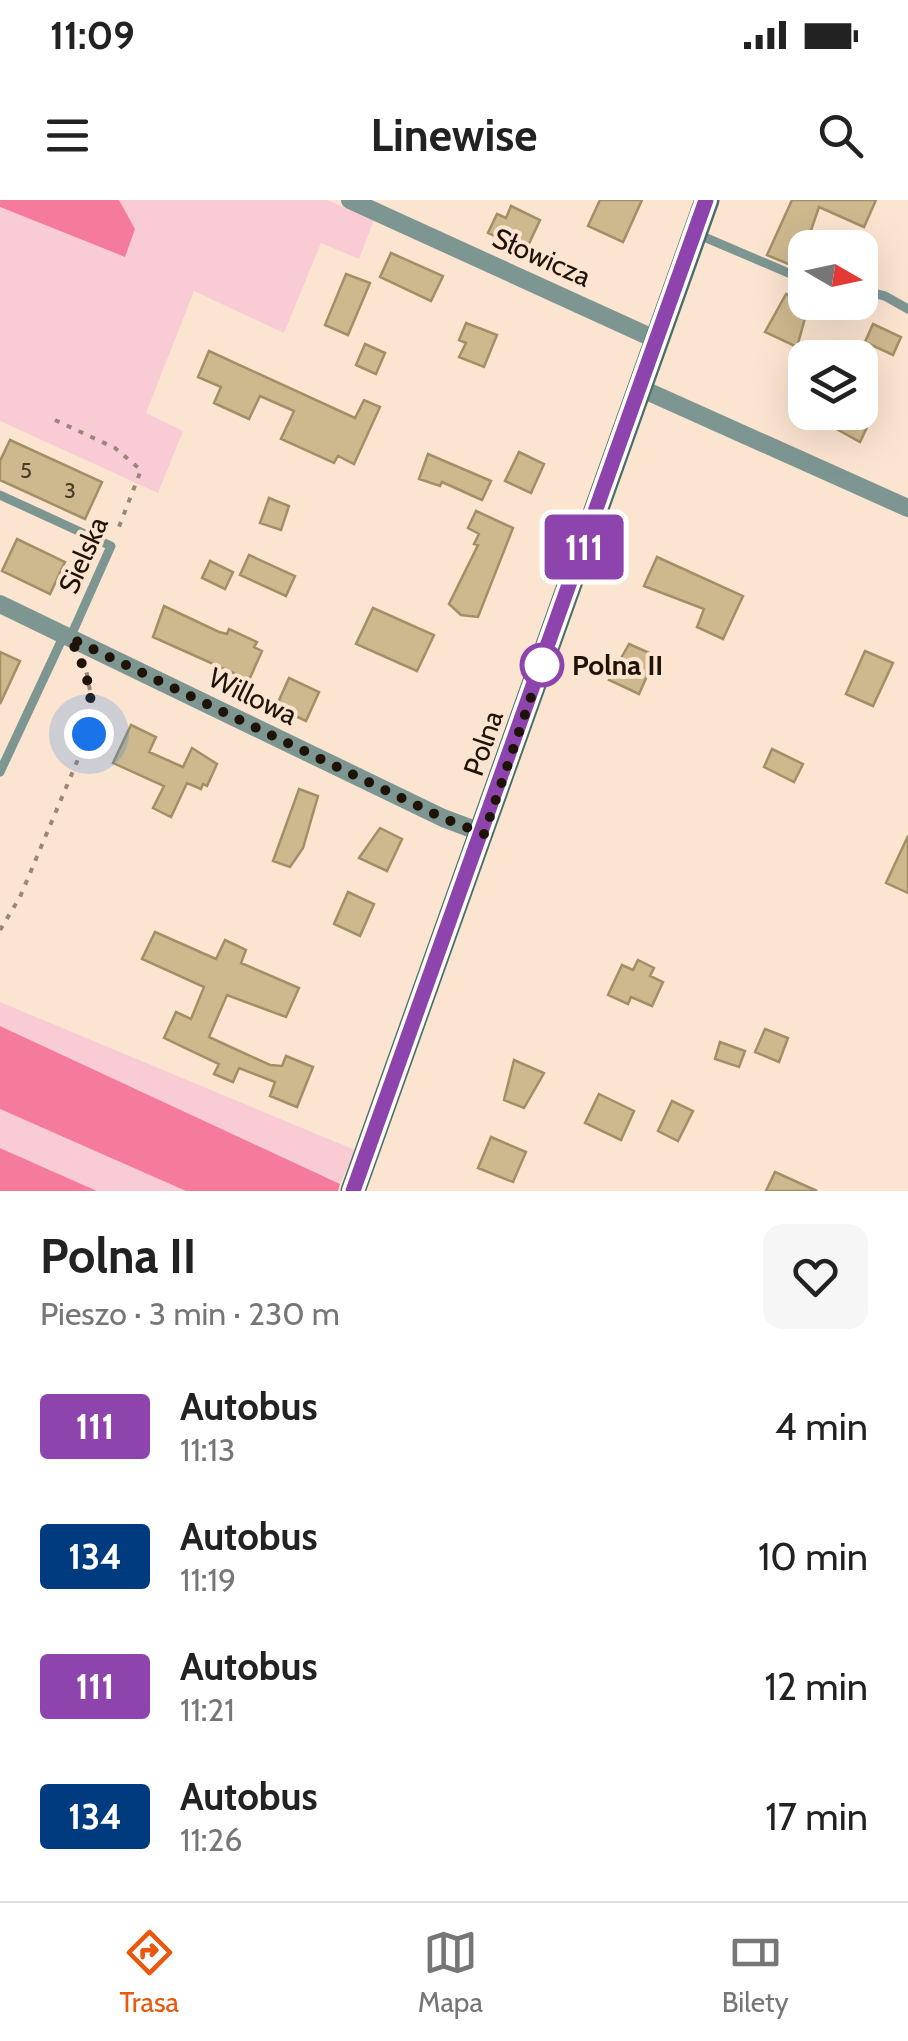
<!DOCTYPE html>
<html lang="pl">
<meta charset="utf-8">
<style>
body{margin:0;font-family:Cabin,sans-serif;background:#f6f6f6;color:#222;height:100vh;display:flex;flex-direction:column;font-size:38px;white-space:nowrap}
*{box-sizing:border-box;margin:0}
p{font-size:32px;color:#767676}
.icon{flex:none;width:55px;height:55px;fill:none;stroke:currentColor;stroke-width:2;stroke-linecap:round;stroke-linejoin:round}
.map{position:relative;height:991px;overflow:hidden}
.drawer{display:flex;flex-direction:column;background:#fff;flex:1}
.drawer>*{flex:none}
.badge{padding:0 20px;border-radius:8px;font-size:35px;line-height:65px}
.needle{width:65px;rotate:99deg}
.tools{position:absolute;left:788px;top:30px;display:grid;gap:20px}
.tools a{display:grid;place-items:center;width:90px;height:90px;border-radius:20px;background:#fff;box-shadow:0 10px 40px #0002;font-size:50px}
.you{position:absolute;width:50px;height:50px;margin:-25px;border:8px solid #fff;border-radius:50%;background:#1a73e8;box-shadow:0 0 0 15px #1a73e833}
.map>.badge{position:absolute;translate:-50% -50%;box-shadow:0 0 0 5px #fff}
.round{display:grid;place-items:center;flex:none;width:105px;height:105px;border-radius:20px;background:#f6f6f6}
.headline{display:flex;align-items:center;justify-content:space-between;height:170px;padding:0 40px}
h1{font-size:48px;font-weight:700;line-height:75px}
ul{padding:0;list-style:none}
li{display:flex;align-items:center;gap:30px;height:130px;padding:0 40px}
li div{flex:1}
li b{display:block;font-size:38px}
li em{font-style:normal}
li .badge{min-width:110px;font-weight:700;text-align:center}
.status{display:flex;justify-content:space-between;align-items:center;height:70px;padding:0 50px;background:#fff;direction:ltr}
.status svg{height:28px;fill:currentColor}
header{display:flex;justify-content:space-between;align-items:center;height:130px;padding:0 40px;background:#fff;font-size:45px;font-weight:700}
.tabs{display:flex;justify-content:space-around;align-items:center;height:140px;border-top:2px solid #e0e0e0;background:#fff;font-size:28px;color:#767676}
.tabs a{display:grid;justify-items:center;gap:5px}
.tabs .active{color:#ea580c}
.map>svg:first-child{display:block}
</style>
<div class="status"><b>11:09</b><svg viewBox="0 0 49 12"><path d="M0 12V9h3v3zM5 12V6h3v6zM10 12V3h3v9zM15 12V0h3v12zM26 1h20v11H26zM47 4h2v5h-2z"/></svg></div>
<header><svg class="icon" aria-label="menu" viewBox="0 0 24 24"><path d="M4 6h16M4 12h16M4 18h16"/></svg>Linewise<svg class="icon" aria-label="search" viewBox="0 0 24 24"><circle cx="10" cy="10" r="6"/><path d="M15 15l6 6"/></svg></header>
<div class="map">
<svg width="908" height="991" viewBox="0 0 908 991">
<rect width="100%" height="100%" fill="#fbe4d0"/>
<path fill="#f9ccd5" d="M 119,0 L 327,0 L 374,20 L 359,59 L 321,43 L 284,133 L 194,91 L 146,213 L 183,231 L 158,293 L 0,221 L 0,7 L 124,57 L 135,29 Z
M 0,802 L 355,950 L 340,984 L 0,826 Z
M 0,909 L 186,991 L 97,991 L 0,948 Z"/>
<path fill="#f57b9c" d="M 0,0 L 119,0 L 135,29 L 125,57 L 0,7 Z
M 0,826 L 340,984 L 338,991 L 186,991 L 0,909 Z
M 0,948 L 97,991 L 0,991 Z"/>
<path fill="#ceb98f" stroke="#a38f66" stroke-width="2.5" d="M 600,0 L 642,0 L 623,42 L 588,26 Z
M 792,0 L 876,0 L 864,27 L 819,7 L 798,68 L 767,55 Z
M 511,6 L 540,20 L 526,50 L 488,33 L 497,14 L 506,18 Z
M 391,53 L 443,76 L 431,101 L 380,77 Z
M 346,74 L 370,83 L 348,135 L 325,125 Z
M 786,94 L 809,104 L 797,147 L 765,132 Z
M 466,123 L 497,135 L 484,167 L 459,157 L 466,143 L 459,140 Z
M 873,124 L 901,137 L 893,155 L 865,142 Z
M 365,144 L 385,153 L 376,174 L 356,165 Z
M 209,151 L 355,218 L 364,200 L 380,207 L 354,264 L 338,256 L 334,263 L 281,239 L 294,211 L 260,196 L 249,219 L 214,203 L 221,187 L 198,177 Z
M 806,212 L 870,212 L 871,219 L 860,242 Z
M 10,240 L 102,282 L 85,319 L 0,280 L 0,261 Z
M 519,252 L 544,264 L 531,293 L 505,281 Z
M 428,254 L 491,281 L 482,300 L 442,282 L 440,286 L 419,279 Z
M 269,298 L 289,306 L 281,330 L 260,323 Z
M 476,311 L 513,328 L 478,417 L 461,415 L 449,404 L 478,345 L 474,344 L 479,334 L 468,328 Z
M 17,339 L 65,362 L 50,394 L 2,371 Z
M 249,355 L 295,376 L 286,396 L 240,375 Z
M 657,357 L 743,396 L 723,439 L 697,427 L 704,409 L 644,386 Z
M 210,361 L 233,372 L 225,389 L 202,378 Z
M 164,406 L 219,432 L 227,434 L 229,429 L 257,442 L 254,447 L 262,451 L 249,480 L 153,437 Z
M 373,408 L 434,435 L 417,471 L 356,444 Z
M 629,444 L 656,456 L 639,494 L 609,480 Z
M 865,451 L 893,463 L 873,506 L 846,494 Z
M 0,452 L 20,461 L 0,504 Z
M 289,478 L 319,492 L 306,521 L 276,507 Z
M 131,525 L 156,537 L 149,552 L 183,567 L 192,548 L 217,564 L 207,586 L 203,584 L 201,589 L 187,583 L 171,617 L 153,608 L 164,586 L 113,563 Z
M 772,549 L 803,564 L 794,582 L 764,567 Z
M 299,589 L 318,596 L 303,648 L 290,667 L 273,661 Z
M 380,628 L 402,639 L 387,671 L 359,658 Z
M 908,636 L 908,693 L 886,683 Z
M 348,692 L 374,704 L 360,736 L 334,724 Z
M 155,732 L 216,759 L 225,740 L 246,750 L 241,763 L 299,788 L 286,817 L 227,795 L 209,837 L 270,865 L 282,866 L 286,856 L 313,867 L 297,907 L 270,896 L 275,882 L 239,868 L 233,882 L 214,874 L 219,864 L 164,838 L 176,812 L 191,819 L 204,787 L 142,759 Z
M 638,760 L 654,768 L 650,776 L 663,782 L 652,806 L 631,797 L 628,804 L 608,795 L 622,765 L 633,770 Z
M 765,829 L 788,838 L 779,862 L 755,852 Z
M 720,842 L 745,851 L 739,867 L 715,859 Z
M 514,860 L 544,873 L 524,908 L 504,900 Z
M 599,894 L 634,911 L 621,940 L 585,923 Z
M 672,901 L 693,911 L 678,941 L 658,931 Z
M 491,937 L 526,952 L 513,982 L 478,968 Z
M 775,972 L 817,991 L 766,991 Z"/>
<g fill="none" stroke-linecap="round" stroke-linejoin="round">
<path stroke="#9a8777" stroke-width="4" stroke-dasharray="5 8" stroke-linecap="butt" d="M 55,220 L 115,248 L 141,270 L 117,332
M 0,730 L 20,697 L 89,533 L 93,507 L 86,469"/>
<path stroke="#7e9692" stroke-width="9" d="M 697,34 L 805,80
M 860,90 L 885,96 L 908,109
M 0,295 L 111,346 L 70,438
M 0,572 L 64,435"/>
<path stroke="#7e9692" stroke-width="18" d="M 350,0 L 657,140
M 640,188 L 908,308
M 0,404 L 443,618 L 483,633"/>
<path stroke="#4a6e69" stroke-width="25" d="M 353,991 L 707,0"/>
</g>
<g fill="none" stroke-linecap="round" stroke-linejoin="round">
<defs>
<path id="line" d="M 353,991 L 706,0"/>
</defs>
<use href="#line" stroke="#fff" stroke-width="22"/>
<use href="#line" stroke="#8e44ad" stroke-width="15"/>
<path stroke="#1f1307" stroke-width="10" stroke-dasharray="0 18" d="M 89,534 C 95,496 87,471 70,438 L 443,618 L 484,634 L 542,465"/>
</g>
<circle fill="#fff" stroke="#8e44ad" stroke-width="5" cx="542" cy="465" r="20"/>
<g text-anchor="middle" stroke-width="8" stroke-linejoin="round" paint-order="stroke">
<g font-size="22" fill="#4b3c29">
<text x="26" y="278">5</text>
<text x="70" y="298">3</text>
</g>
<g font-size="28" fill="#1f1307" stroke="#fbe4d0">
<text transform="translate(542 57) rotate(24)" y="10">Słowicza</text>
<text transform="translate(83 355) rotate(-66)" y="10">Sielska</text>
<text transform="translate(253 496) rotate(26)" y="10">Willowa</text>
<text transform="translate(483 543) rotate(-71)" y="10">Polna</text>
</g>
<g font-size="28" font-weight="bold" fill="#1f1307" stroke="#fbe4d0" text-anchor="start">
<text x="572" y="475">Polna II</text>
</g>
</g>
</svg>
<div class="tools">
<a><svg class="needle" viewBox="-14 -14 28 28"><path d="M0-13l5 13h-10z" fill="#e53935"/><path d="M0 13l5-13h-10z" fill="#767676"/></svg></a>
<a><svg class="icon" aria-label="layers" viewBox="0 0 24 24"><path d="M12 4l9 5-9 5-9-5zM3 14l9 5 9-5"/></svg></a>
</div>
<div class="you" style="left:89px;top:534px"></div>
<b class="badge" style="left:584px;top:347px;background:#8e44ad;color:#fff">111</b>
</div>
<section class="drawer">
<div class="headline"><div><h1>Polna II</h1><p>Pieszo · 3 min · 230 m</p></div><a class="round"><svg class="icon" aria-label="heart" viewBox="0 0 24 24"><path d="M12 20l-8-8c-3-5 5-10 8-4 3-6 11-1 8 4z"/></svg></a></div>
<ul>
<li><span class="badge" style="background:#8e44ad;color:#fff">111</span><div><b>Autobus</b><p>11:13</p></div><em>4 min</em></li>
<li><span class="badge" style="background:#003b80;color:#fff">134</span><div><b>Autobus</b><p>11:19</p></div><em>10 min</em></li>
<li><span class="badge" style="background:#8e44ad;color:#fff">111</span><div><b>Autobus</b><p>11:21</p></div><em>12 min</em></li>
<li><span class="badge" style="background:#003b80;color:#fff">134</span><div><b>Autobus</b><p>11:26</p></div><em>17 min</em></li>
</ul>
</section>
<nav class="tabs">
<a class="active"><svg class="icon" aria-label="directions" viewBox="0 0 24 24"><path d="M12 3l9 9-9 9-9-9zM9 14v-3h6M13 9l2 2-2 2"/></svg>Trasa</a>
<a><svg class="icon" aria-label="map" viewBox="0 0 24 24"><path d="M3 6l6-2 6 2 6-2v14l-6 2-6-2-6 2zM9 4v14M15 6v14"/></svg>Mapa</a>
<a><svg class="icon" aria-label="tickets" viewBox="0 0 24 24"><path d="M3 7h18v10H3zM15 7v10"/></svg>Bilety</a>
</nav>
